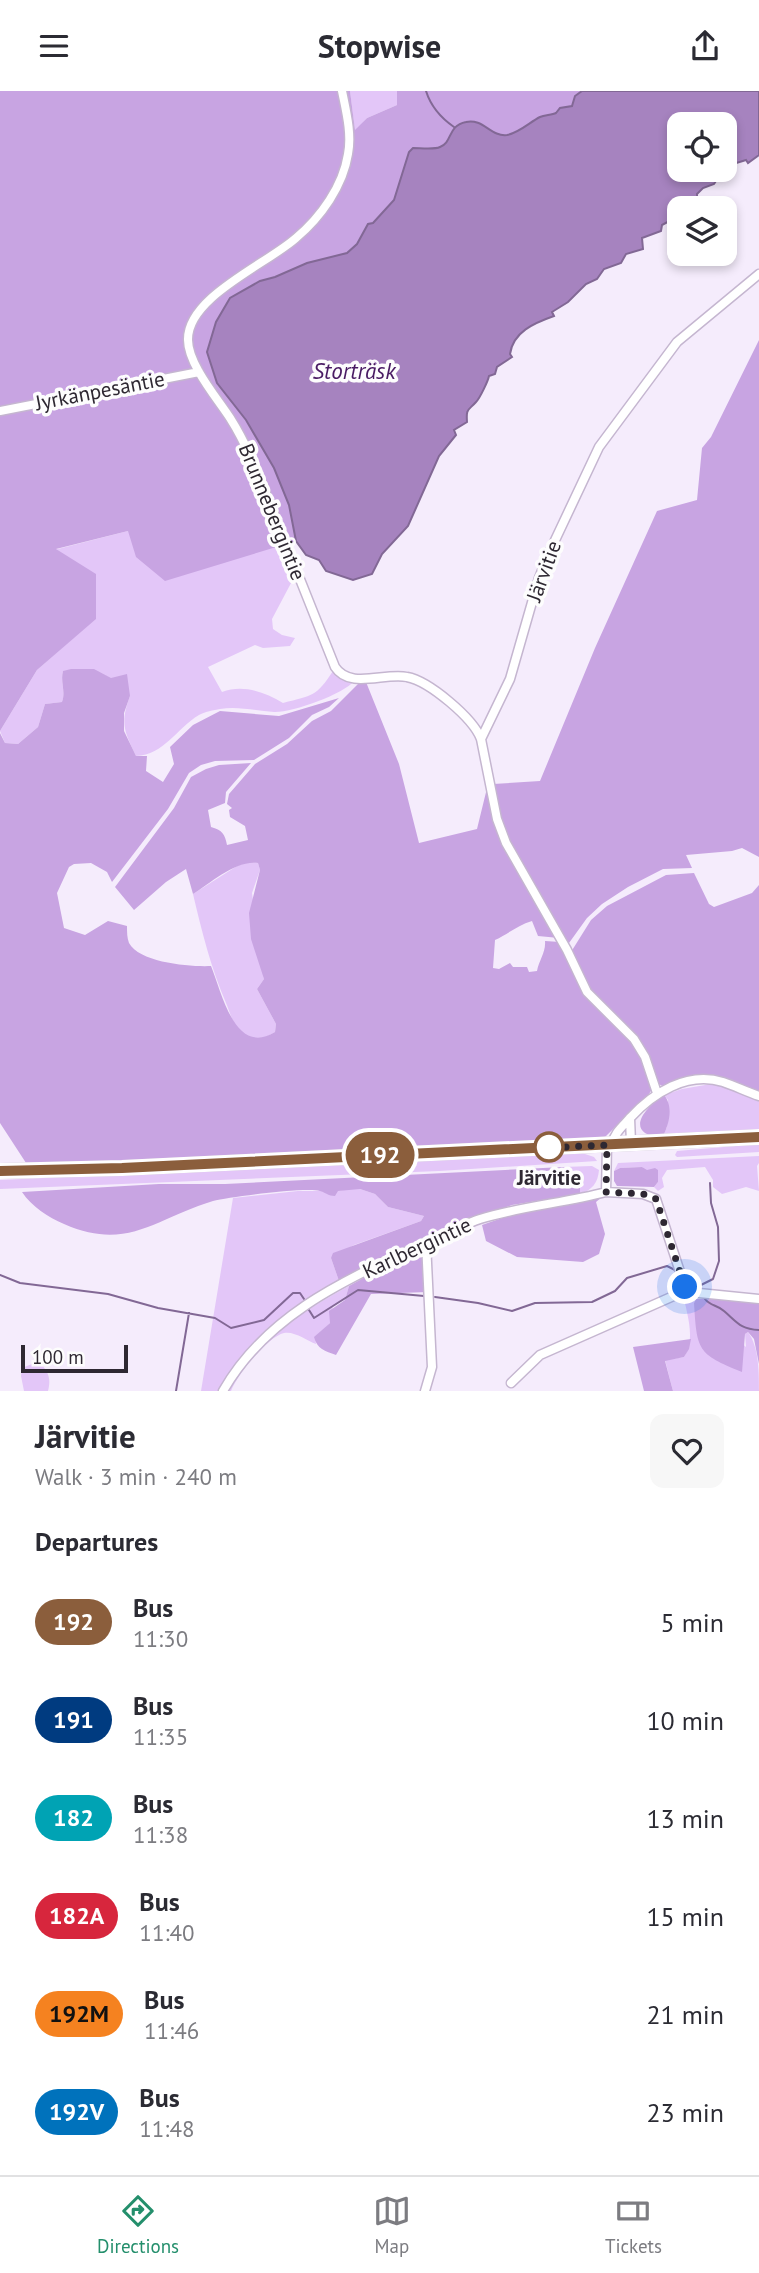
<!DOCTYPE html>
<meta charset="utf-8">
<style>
body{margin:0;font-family:"PT Sans",sans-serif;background:#f7f7f7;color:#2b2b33;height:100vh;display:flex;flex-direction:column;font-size:26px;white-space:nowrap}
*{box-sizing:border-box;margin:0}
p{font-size:23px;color:#7c7c81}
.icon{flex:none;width:38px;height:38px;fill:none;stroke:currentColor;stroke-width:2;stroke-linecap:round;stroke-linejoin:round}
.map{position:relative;height:1300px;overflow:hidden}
.side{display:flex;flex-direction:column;background:#fff;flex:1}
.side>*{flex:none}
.badge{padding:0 14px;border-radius:23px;font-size:24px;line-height:46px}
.tools{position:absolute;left:667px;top:21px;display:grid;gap:14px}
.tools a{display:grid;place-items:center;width:70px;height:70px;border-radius:14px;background:#fff;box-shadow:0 4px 10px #0003;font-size:35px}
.scale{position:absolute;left:21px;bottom:18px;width:107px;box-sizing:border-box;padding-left:7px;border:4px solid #2e2832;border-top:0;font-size:19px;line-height:24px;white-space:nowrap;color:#2e2832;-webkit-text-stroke:5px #fdfdfd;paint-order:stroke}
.you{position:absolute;width:35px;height:35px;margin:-18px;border:5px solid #fff;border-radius:50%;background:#1a73e8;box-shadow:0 0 0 10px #1a73e833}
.map>.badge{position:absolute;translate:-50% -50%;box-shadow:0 0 0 4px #fff}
h2{padding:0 35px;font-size:26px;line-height:63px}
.round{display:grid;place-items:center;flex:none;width:74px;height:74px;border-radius:14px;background:#f7f7f7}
.head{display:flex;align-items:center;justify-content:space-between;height:119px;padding:0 35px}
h1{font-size:33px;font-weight:600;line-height:52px}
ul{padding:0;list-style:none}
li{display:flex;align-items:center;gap:21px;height:98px;padding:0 35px}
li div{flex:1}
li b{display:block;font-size:26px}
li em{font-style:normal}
li .badge{min-width:77px;font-weight:700;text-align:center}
header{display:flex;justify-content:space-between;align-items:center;height:91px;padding:0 35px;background:#fff;font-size:32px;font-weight:600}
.dock{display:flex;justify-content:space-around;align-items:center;height:98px;border-top:2px solid #e1e1e2;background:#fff;font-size:19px;color:#7c7c81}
.dock a{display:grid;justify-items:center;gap:4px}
.dock .active{color:#248f6c}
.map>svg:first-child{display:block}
</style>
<header><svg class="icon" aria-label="menu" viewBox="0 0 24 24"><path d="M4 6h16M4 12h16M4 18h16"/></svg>Stopwise<svg class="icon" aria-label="share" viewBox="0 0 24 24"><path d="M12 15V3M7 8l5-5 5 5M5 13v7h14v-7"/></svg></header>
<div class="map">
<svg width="759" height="1300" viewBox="0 0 759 1300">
<rect width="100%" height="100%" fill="#f5ecfc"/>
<path fill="#e3c6f8" d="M 350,0 L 397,0 L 397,14 L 367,27 L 355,40 Z
M 128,440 L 289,452 L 299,477 L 272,528 L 273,538 L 282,544 L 295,547 L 290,555 L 263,557 L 255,554 L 208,576 L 222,601 C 243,593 264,601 283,612 C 313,604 316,606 333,580 L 354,590 C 344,603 291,622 274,621 C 256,620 238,615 220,618 C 214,619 204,621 199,624 C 177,637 164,664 136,665 C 124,640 120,632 130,605 C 102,579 101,578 63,580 C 60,591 66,600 62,611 L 45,613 L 38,636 L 18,653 L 5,652 L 0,640 L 37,579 L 96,527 L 54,459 Z
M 248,771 L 258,772 L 260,779 L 252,802 L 264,888 L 257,898 L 276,933 L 275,941 C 263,949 252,951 241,941 C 233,935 230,921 226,912 C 211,877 202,841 193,803 L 237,775 Z
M 711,993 L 726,995 L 759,1007 L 759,1041 L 662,1047 L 667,1036 L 668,1009 L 664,1004 L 682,998 Z
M 759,1053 L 759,1061 L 677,1066 L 675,1064 L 677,1060 Z
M 582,1062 L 594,1066 L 597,1070 L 439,1080 L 0,1098 L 0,1089 Z
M 759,1065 L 759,1072 L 757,1075 L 759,1100 L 746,1096 L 722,1103 L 713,1096 L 713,1089 L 705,1076 L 667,1079 L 662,1087 L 664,1096 L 658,1100 L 654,1096 L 658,1091 L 642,1076 L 620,1077 L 614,1080 L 618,1072 Z
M 592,1075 L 599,1079 C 598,1092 592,1099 580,1103 L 576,1087 L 563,1076 Z
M 349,1098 L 360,1098 L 375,1103 L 388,1116 L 424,1125 L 421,1130 L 354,1154 L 331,1167 L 339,1190 C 287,1221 248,1246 218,1300 L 201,1300 L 233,1107 L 298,1100 L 337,1100 Z
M 349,1195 L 345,1209 L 333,1215 L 330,1232 L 315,1246 L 316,1253 C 307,1250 295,1240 284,1242 C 267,1246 237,1284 231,1300 L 227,1300 C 235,1288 242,1275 252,1264 C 279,1235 314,1214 349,1195 Z
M 683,1203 L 696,1208 L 694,1212 L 746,1256 L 745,1243 L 748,1241 C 759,1256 759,1281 759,1300 L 673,1300 L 665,1269 L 684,1266 C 696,1247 687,1224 683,1203 Z
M 32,1273 L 41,1273 C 49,1282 51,1288 48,1300 L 24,1300 L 21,1285 L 22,1277 Z"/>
<path fill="#c8a4e2" d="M 0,0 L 350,0 L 355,39 L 367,27 L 397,14 L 397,0 L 582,0 L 575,5 L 572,15 L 560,17 L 557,22 C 552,24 545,24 541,26 C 530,31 519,42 507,44 C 491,46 483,27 466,31 C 447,35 453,51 440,56 C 434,59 420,57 413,57 L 409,61 L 394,109 L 373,132 L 368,133 L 357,153 L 347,162 L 307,172 L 275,186 L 260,190 L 230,207 L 216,231 L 207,261 L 217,292 L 246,329 L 274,377 L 289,414 L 296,450 L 165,490 L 136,466 L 128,440 L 56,458 L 96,483 L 96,528 L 37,579 L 0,640 Z
M 759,249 L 759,766 L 742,757 L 732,760 L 686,764 L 692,777 L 663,778 L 628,796 L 602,813 L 587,827 L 569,852 L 564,851 L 506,748 L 493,693 L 540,690 L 595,557 L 657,420 L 697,409 L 702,357 L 711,346 Z
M 71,578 L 94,578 L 111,587 L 127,583 L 130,605 L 124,622 L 124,640 L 136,665 L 147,665 L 146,680 L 163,691 L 174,673 L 170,656 L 193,634 L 220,620 L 279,625 L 339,607 L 329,616 L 312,624 L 289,647 L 254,669 L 215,670 L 201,674 L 189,682 L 168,718 L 112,791 L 107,781 L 91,772 L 74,773 L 69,776 L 57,802 L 64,837 L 85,844 L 108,830 L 127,835 C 127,841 127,847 129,852 C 140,872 191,876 211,875 C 222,902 235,966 275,941 L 276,933 L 257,898 L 264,888 L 251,848 L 249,822 L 260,779 L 258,772 C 235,769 211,792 193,803 L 186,778 L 166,791 L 134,819 L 115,796 L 174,717 L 191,686 L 206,678 L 219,674 L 251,672 L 226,701 L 225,712 L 208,719 L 211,736 C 222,739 225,743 227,754 L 248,749 L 245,735 L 230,726 L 229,719 L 232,717 L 227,713 L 229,703 L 255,673 L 287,653 L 312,630 L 331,620 L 360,591 L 366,591 L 399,673 L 419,752 L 477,738 L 488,693 L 494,733 L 500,746 L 559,847 L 538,845 L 532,830 C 518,834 508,843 495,849 L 493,877 L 499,878 L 510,872 L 513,876 L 527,876 L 529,881 L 537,880 C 539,869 546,861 545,850 L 560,851 L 591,912 L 631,949 L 644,968 L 652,998 L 649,1003 L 605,1046 L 594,1048 L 551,1048 L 522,1053 L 28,1075 L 0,1032 L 0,642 L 5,652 L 18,653 L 38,636 L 45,613 L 62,611 C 66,600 60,591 63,580 Z
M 694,782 L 709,813 L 714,816 L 752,802 L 759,794 L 759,1000 C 714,984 711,980 664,996 L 657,992 L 646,963 L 588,899 L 571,861 L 591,829 L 607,815 L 666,784 Z
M 664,1004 C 674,1016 669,1034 662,1047 C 623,1043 644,1017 664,1004 Z
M 563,1076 L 580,1092 L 580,1103 L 512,1114 L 433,1143 L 339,1190 L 331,1167 L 333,1162 L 421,1130 L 424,1125 L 388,1116 L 375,1103 L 360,1098 L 338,1100 L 335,1105 C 328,1105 327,1102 320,1100 C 305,1096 230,1106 213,1110 C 156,1127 128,1161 64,1133 C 48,1126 32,1116 22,1101 L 159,1093 L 225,1093 Z
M 642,1076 L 647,1079 L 655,1077 L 658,1079 L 658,1091 L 654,1096 L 617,1095 L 614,1090 L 614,1080 L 620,1077 Z
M 602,1106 L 596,1111 L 605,1143 L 599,1163 L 583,1171 L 517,1166 L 486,1150 L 482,1134 L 511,1124 Z
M 419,1160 L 425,1165 L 428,1201 L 371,1203 L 336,1264 C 325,1260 317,1258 314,1246 L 330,1232 L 329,1220 L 345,1209 L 349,1195 L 383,1176 Z
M 696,1208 L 730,1208 L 759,1212 L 759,1273 L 754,1248 L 748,1241 L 745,1243 L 742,1281 C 697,1263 697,1259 694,1212 Z
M 691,1248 L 689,1258 L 684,1266 L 665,1270 L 673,1300 L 644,1300 L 633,1256 Z"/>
<path fill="#a683bf" stroke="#826895" stroke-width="2" fill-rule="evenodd" d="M 582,0 L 759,0 L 759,64 L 748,72 L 746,69 L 733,73 L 723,87 L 718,87 L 714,93 L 703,97 L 697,103 L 697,109 C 689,114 682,113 675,119 L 675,127 L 662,134 L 661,140 L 642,147 L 643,158 L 626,163 L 621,172 L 604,178 L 597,188 L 586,193 L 568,211 L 552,221 L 554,225 C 534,232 513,241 510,263 L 512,266 L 497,276 L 495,283 L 489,285 C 488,290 480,307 476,311 C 468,320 466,317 467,331 L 454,339 L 456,344 L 439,365 L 408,435 L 382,463 L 372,483 L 353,489 L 326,480 L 319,469 L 306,464 L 296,450 L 289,414 L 274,377 L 246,329 L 217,292 L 207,261 L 216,231 L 230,207 L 260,190 L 275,186 L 307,172 L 347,162 L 357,153 L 368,133 L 373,132 L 394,109 L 409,61 L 413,57 C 420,57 434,59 440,56 C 453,51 447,35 466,31 C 483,27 491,46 507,44 C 519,42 530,31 540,26 C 545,24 552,24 556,22 L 560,17 L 572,15 L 575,5 ZM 679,33 L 724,33 L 724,79 L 679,79 Z"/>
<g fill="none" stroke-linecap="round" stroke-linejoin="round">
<path stroke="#826895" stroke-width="2" d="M 426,0 C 431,16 441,27 454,36
M 0,1184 L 20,1192 L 108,1203 L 158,1217 L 215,1227 L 231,1237 L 264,1229 L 293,1202 L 300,1202 L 304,1208
M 688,1187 L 693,1190 L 696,1196
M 697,1196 L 713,1188 L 719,1170 L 718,1136 L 711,1112 L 710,1092
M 435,1206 L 478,1212 L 512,1220 L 535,1212 L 592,1211 L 615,1200 L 627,1187 L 667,1175 L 675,1179
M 705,1208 C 710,1215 718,1214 724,1220 C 737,1231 740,1238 759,1239
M 309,1219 L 314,1227 L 358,1199 L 424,1205
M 176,1300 L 189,1222"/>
<defs>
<path id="street" d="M 342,0 C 346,20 352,43 348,63 C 343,95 321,126 296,147 C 267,173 187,206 188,249 C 188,273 217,307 230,327 C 251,360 263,397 278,433 C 297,481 316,528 335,576 C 350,599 385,581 407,586 C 429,590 473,627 481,648 L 497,728 L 506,752 L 567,859 L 587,901 L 634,948 L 645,966 L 657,1002
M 0,320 L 199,281
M 481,648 L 510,588 L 539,487 L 549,462 L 599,356 L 677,251 L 759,183
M 630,1027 L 631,1052
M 612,1053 C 615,1041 622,1036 630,1027 C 653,1002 687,980 723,991 C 735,995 747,1001 759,1005
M 606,1101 L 643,1103 L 656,1108 L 685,1196 L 699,1202 L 759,1208
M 511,1292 L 540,1264 L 678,1203 L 685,1196
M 223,1300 C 264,1228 339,1191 412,1158 C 434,1148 457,1136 480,1128 C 522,1115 565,1112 606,1101 L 607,1054
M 425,1300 L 432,1276 L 426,1151"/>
<path id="primary" d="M 0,1080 L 122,1077 L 759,1046"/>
</defs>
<use href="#street" stroke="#c5b6d0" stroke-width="11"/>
<use href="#primary" stroke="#c5b6d0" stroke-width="16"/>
<use href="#street" stroke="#fff" stroke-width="8"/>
<use href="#primary" stroke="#fff" stroke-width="12"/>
</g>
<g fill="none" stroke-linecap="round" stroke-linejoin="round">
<defs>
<path id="line" d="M 0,1080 L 122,1077 L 759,1046"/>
</defs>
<use href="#line" stroke="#fff" stroke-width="16"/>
<use href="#line" stroke="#8b5e3c" stroke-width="10"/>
<path stroke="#2e2832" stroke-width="7" stroke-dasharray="0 12.6" d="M 549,1056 L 545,1057 L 607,1054 L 606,1101 L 643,1103 L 656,1108 L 685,1196"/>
</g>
<circle fill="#fff" stroke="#8b5e3c" stroke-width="3.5" cx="549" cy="1056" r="14"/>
<g text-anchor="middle" stroke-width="7" stroke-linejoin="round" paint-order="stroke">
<g font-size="21" fill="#2e2832" stroke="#fdfdfd">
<text transform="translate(100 300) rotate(-11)" y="7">Jyrkänpesäntie</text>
<text transform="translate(272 421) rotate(68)" y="7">Brunnebergintie</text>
<text transform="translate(544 480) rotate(-70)" y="7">Järvitie</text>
<text transform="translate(417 1157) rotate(-25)" y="7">Karlbergintie</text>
</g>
<g font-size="21" font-weight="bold" fill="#2e2832" stroke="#fdfdfd">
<text x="549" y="1094">Järvitie</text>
</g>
<g font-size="23" font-style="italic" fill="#491b63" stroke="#fdfdfd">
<text x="354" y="288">Storträsk</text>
</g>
</g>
</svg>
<div class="tools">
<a><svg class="icon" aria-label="locate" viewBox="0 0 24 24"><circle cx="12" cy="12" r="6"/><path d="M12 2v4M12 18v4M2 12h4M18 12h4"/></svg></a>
<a><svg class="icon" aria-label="layers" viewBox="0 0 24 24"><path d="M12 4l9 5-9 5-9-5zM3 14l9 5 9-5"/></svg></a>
</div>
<div class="scale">100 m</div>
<div class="you" style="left:685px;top:1196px"></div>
<b class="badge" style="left:380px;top:1064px;background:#8b5e3c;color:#fff">192</b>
</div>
<section class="side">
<div class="head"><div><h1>Järvitie</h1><p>Walk · 3 min · 240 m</p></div><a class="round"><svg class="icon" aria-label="heart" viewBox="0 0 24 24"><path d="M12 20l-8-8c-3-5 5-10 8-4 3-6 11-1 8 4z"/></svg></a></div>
<h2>Departures</h2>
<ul>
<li><span class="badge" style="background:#8b5e3c;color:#fff">192</span><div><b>Bus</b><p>11:30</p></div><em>5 min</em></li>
<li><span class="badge" style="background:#003b80;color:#fff">191</span><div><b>Bus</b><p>11:35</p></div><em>10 min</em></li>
<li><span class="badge" style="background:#00a3b4;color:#fff">182</span><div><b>Bus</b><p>11:38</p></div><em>13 min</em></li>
<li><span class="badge" style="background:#d7263d;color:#fff">182A</span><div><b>Bus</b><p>11:40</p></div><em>15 min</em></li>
<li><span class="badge" style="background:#f58220;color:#111">192M</span><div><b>Bus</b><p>11:46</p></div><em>21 min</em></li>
<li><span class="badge" style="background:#0072bc;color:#fff">192V</span><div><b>Bus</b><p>11:48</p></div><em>23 min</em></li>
</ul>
</section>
<nav class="dock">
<a class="active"><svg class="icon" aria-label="directions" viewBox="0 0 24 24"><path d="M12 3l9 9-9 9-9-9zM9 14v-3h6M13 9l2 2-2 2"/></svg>Directions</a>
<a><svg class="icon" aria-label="map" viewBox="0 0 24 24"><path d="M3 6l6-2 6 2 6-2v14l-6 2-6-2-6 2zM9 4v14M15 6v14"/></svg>Map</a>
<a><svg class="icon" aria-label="tickets" viewBox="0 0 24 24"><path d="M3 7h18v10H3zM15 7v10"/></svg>Tickets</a>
</nav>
